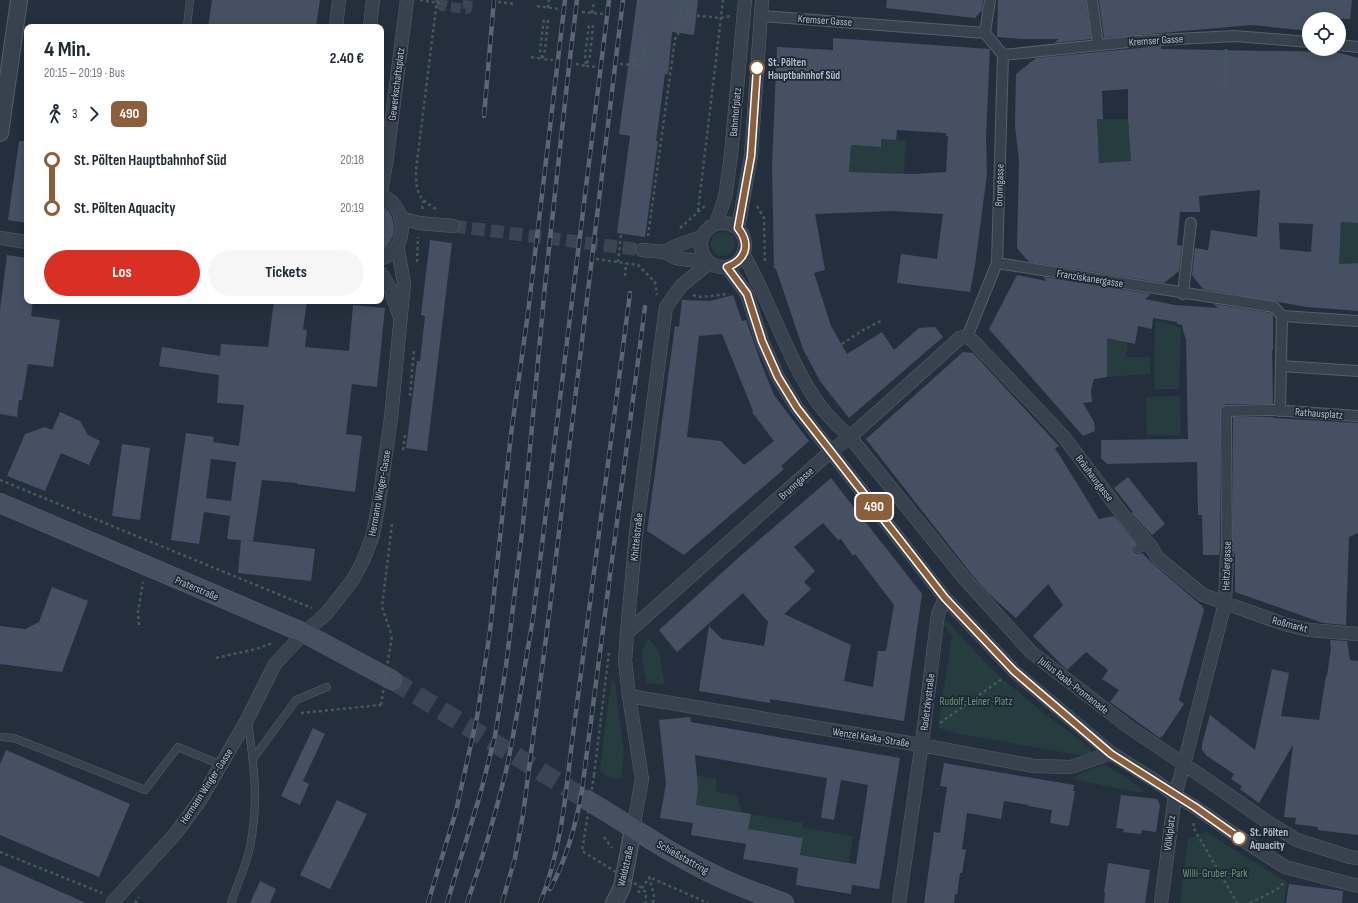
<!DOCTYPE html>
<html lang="de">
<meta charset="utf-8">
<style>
body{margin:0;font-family:"Sofia Sans Condensed",sans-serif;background:#f6f6f7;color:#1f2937;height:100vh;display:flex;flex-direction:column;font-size:15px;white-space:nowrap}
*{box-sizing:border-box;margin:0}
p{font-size:13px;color:#747a83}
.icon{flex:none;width:22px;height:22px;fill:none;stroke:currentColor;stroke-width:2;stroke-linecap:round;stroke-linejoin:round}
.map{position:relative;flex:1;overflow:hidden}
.details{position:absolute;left:24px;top:24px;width:360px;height:280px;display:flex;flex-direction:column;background:#fff;border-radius:8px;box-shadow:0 2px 10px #0003}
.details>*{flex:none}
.badge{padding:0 8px;border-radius:6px;font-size:14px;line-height:26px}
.buttons{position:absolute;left:1302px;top:12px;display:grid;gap:8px}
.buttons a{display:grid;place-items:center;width:44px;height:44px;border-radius:50%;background:#fff;box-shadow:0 2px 10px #0003;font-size:20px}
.map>.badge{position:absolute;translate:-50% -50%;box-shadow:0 0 0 2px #fff}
.legs{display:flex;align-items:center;gap:6px;height:44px;padding:0 20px;font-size:13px}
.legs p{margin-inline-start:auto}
.headline{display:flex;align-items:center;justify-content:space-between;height:68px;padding:0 20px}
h1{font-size:22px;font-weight:700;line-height:30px}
.primary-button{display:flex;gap:8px;margin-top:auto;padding:8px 20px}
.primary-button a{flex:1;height:46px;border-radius:24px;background:#d93025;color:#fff;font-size:16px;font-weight:700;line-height:46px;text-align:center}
.primary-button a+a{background:#f6f6f7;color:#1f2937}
ul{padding:0 20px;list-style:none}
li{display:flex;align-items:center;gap:14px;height:48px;font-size:15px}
li i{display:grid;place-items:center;width:6px;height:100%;margin:0 5px;background:currentColor}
li i::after{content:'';width:10px;height:10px;margin:-5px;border:3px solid;border-radius:50%;background:#fff}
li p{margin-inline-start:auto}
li:first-child i{background:linear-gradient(#0000 50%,currentColor 0)}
li:last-child i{background:linear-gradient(currentColor 50%,#0000 0)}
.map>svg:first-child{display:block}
</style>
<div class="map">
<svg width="1358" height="903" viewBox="0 0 1358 903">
<rect width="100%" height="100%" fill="#242f3e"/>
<path fill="#263c3f" d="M 1097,119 L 1128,119 L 1131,161 L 1099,163 Z
M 881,139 L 906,141 L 904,173 L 849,172 L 851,145 L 881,147 Z
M 1341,222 L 1358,223 L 1358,263 L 1339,264 Z
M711 244a12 12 0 1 1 24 0a12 12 0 1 1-24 0Z
M 1155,320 L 1181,327 L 1179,389 L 1154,389 Z
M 1107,338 L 1128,342 L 1126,357 L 1150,357 L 1150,374 L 1107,377 Z
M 1180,396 L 1181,435 L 1147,435 L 1146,397 Z
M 946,620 L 986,663 L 1005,681 L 1042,712 L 1088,746 L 1092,751 L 1091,753 L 1084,755 L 1073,754 L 960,734 L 939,728 L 939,720 L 952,636 L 943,625 Z
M 649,639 L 659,651 L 665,685 L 647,683 C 644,667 637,652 649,639 Z
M 612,678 L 615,683 L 624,753 L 622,776 L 620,779 L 617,779 L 611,778 L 600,771 L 605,727 Z
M 1105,765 L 1121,774 L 1146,792 L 1143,793 L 1075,780 L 1075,777 C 1084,771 1094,767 1105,765 Z
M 698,776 L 716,779 L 716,792 L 736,795 L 742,812 L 696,805 L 698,787 Z
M 751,814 L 803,823 L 803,828 L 853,836 L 849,862 L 801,855 L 803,838 L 748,829 Z
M 1206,832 L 1287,882 L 1284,903 L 1180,903 L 1188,839 Z"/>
<path fill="#455162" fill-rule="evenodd" d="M 212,0 L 320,0 L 316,27 L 208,27 Z
M 637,0 L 698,0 L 694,35 L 672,32 L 668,74 L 665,74 L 656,141 L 658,141 L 645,237 L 617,233 L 630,136 L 619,134 Z
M 887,0 L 983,0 L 982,10 L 975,18 L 886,8 Z
M 998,0 L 1086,0 L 1091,39 L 1054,43 L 1059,39 L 1023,39 L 997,37 Z
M 1099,0 L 1352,0 L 1350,19 L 1309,19 L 1309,31 L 1252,25 L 1104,38 Z
M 833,38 L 990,49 L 986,137 L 987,174 L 975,265 L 970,292 L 897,283 L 901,254 L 937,259 L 943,214 L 893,211 L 815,214 L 825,270 L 814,273 L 831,326 L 847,354 L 882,332 L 894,350 L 919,328 L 935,327 L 943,337 L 849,418 L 820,381 L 803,349 L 776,269 L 774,268 L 772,166 L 777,47 L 833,50 ZM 897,130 L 946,133 L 946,136 L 948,136 L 946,172 L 914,174 L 849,172 L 851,145 L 881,147 L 881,139 L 896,140 Z
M 1161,46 L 1161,49 L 1337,52 L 1358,58 L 1358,223 L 1341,222 L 1339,264 L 1358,263 L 1358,311 L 1307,307 L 1203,289 L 1192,275 L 1195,248 L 1208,250 L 1211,230 L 1257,237 L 1260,190 L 1199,196 L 1200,212 L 1180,212 L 1177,245 L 1182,246 L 1179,271 L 1164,283 L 1029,262 L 1017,248 L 1019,161 L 1015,126 L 1016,74 L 1036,58 ZM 1128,89 L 1128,119 L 1131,161 L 1099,163 L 1097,119 L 1103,119 L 1102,91 ZM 1279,223 L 1313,224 L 1311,252 L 1280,249 Z
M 19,141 L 27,141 L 27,223 L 8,220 Z
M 381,204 L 389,211 L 392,217 L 394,226 L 393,236 L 389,243 L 387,247 L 381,250 Z
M 430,240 L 452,243 L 427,451 L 406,448 L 417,361 L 420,361 L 425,316 L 421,315 Z
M 7,255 L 27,258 L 27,301 L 33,301 L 31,316 L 60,320 L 53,367 L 28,364 L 22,400 L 19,400 L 17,417 L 0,414 L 0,310 Z
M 1017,275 L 1047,281 L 1043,277 L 1151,294 L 1145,299 L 1175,305 L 1218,308 L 1214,304 L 1271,313 L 1273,316 L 1273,350 L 1272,350 L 1273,404 L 1226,404 L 1222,406 L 1220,411 L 1220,550 L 1219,555 L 1203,555 L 1202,515 L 1198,515 L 1197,462 L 1107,464 L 1101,458 L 1101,440 L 1188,439 L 1186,339 L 1184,334 L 1182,325 L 1177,324 L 1177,322 L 1153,318 L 1152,329 L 1138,326 L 1135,344 L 1107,338 L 1107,377 L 1094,379 L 1091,390 L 1092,402 L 1083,403 L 1094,422 L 1095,431 L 1083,436 L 989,329 Z
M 733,295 L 742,321 L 746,320 L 761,363 L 774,395 L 809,441 L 781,466 L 784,469 L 684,555 L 647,531 L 675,326 L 679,327 L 682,300 L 710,301 ZM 722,334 L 753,411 L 752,412 L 774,441 L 744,465 L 721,441 L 687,437 L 699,336 Z
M 274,301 L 307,301 L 303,329 L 307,330 L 305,347 L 349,351 L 353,305 L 385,308 L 377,387 L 352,384 L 346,434 L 362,436 L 355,492 L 297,484 L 297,483 L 262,480 L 253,541 L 227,539 L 230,516 L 204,512 L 199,544 L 171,540 L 186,433 L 214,437 L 213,442 L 239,446 L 244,405 L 217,403 L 219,375 L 159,366 L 162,347 L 220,356 L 221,344 L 268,347 ZM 211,459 L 236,462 L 231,501 L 206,498 Z
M 963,352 L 973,353 L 1059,446 L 1055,448 L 1099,519 L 1114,516 L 1138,544 L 1133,548 L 1134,552 L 1137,554 L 1142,553 L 1153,564 L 1201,605 L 1204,610 L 1179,700 L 1184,704 L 1162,737 L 1161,736 L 1160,738 L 1110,702 L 1119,690 L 1102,679 L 1108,670 L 1086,652 L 1067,670 L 1033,636 L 1063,605 L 1048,584 L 1016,618 L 989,594 L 973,576 L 866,439 Z
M 60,412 L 80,421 L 88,435 L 100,441 L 89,465 L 61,453 L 45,491 L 7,476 L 25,434 L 45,427 L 52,430 Z
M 1273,417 L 1273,418 L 1358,423 L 1358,533 L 1349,537 L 1346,625 L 1323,623 L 1235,592 L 1235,555 L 1233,551 L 1233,417 Z
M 122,444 L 150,448 L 140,520 L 112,516 Z
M 1128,477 L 1165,524 L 1152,535 L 1132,514 L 1131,513 L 1133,512 L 1114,488 Z
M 831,478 L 922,594 L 904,721 L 770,699 L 770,703 L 699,691 L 709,626 L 722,639 L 764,646 L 768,622 L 743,593 L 677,652 L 659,630 L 737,559 ZM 823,523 L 838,540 L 841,539 L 853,556 L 855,554 L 894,605 L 886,651 L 878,651 L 873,687 L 844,681 L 851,645 L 784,614 L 811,589 L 804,582 L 815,571 L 794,547 Z
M 241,540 L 315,549 L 311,581 L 238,573 Z
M 52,587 L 88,601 L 62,672 L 0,664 L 0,626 L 25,629 L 39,622 Z
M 1330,640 L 1347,641 L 1350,660 L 1358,661 L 1358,835 L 1318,830 L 1318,827 L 1295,824 L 1296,818 L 1284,817 L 1293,745 L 1259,803 L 1240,789 L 1242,786 L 1231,779 L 1234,774 L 1207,756 L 1202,750 L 1202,744 L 1210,715 L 1255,750 L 1272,669 L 1289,673 L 1281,716 L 1319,720 L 1326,676 L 1327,676 L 1331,648 Z
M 690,717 L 691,722 L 900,758 L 879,889 L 852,885 L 851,894 L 796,885 L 798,868 L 743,859 L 746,844 L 691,835 L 693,823 L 660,818 L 666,784 L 659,720 ZM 695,755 L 827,778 L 821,818 L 834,820 L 841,780 L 868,785 L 856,864 L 800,855 L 803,838 L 748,829 L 751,814 L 696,805 L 698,787 Z
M 313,728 L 325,734 L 303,781 L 309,784 L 300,805 L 281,796 Z
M 6,750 L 130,804 L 99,877 L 0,835 L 0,764 Z
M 944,763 L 1074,785 L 1073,791 L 1075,791 L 1069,825 L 1067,826 L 1050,823 L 1052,810 L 1028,806 L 1029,805 L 1004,801 L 1001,819 L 967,813 L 962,849 L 966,850 L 962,873 L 960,873 L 957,895 L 955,894 L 954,903 L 924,903 L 934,832 L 940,833 L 947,787 L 940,786 Z
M 1121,795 L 1157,799 L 1160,805 L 1156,832 L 1142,830 L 1141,834 L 1123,832 L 1124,829 L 1116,828 Z
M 337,800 L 367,814 L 330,889 L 300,875 Z
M 1109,863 L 1150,870 L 1145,903 L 1104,903 L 1105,893 L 1104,892 L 1108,864 Z
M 0,865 L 86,903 L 0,903 Z
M 260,881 L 276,889 L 270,903 L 250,903 Z
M 1289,884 L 1343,891 L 1342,903 L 1286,903 Z"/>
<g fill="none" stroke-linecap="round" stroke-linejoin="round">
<path stroke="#3a4453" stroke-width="10" stroke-dasharray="10 5" stroke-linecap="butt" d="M 443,0 L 442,6 L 467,9 L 468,0"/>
<path stroke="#3a4453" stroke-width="13" stroke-dasharray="13 6" stroke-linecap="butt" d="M 453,226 L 642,250"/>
<path stroke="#3a4453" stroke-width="19" stroke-dasharray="19 10" stroke-linecap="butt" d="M 392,680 L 587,800"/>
<defs>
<path id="service" d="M 187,27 L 190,0
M 1138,549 L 1150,545
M 0,737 L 14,738 L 145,790 L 178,747 L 221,765
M 253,759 L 296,700 L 327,687
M 231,903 C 237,885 246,866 250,847 C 259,802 254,767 248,722"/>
<path id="pedestrian" d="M 1092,0 L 1098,45
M 762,16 L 985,33
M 985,33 L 990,0
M 1339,45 L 1358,47
M 1003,55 L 1138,41 L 1235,36 L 1309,42
M 997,263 L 1274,307 L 1282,316 L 1358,321
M 1183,294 L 1191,223
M 967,337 L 997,263 L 1003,55 L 985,33
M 1281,366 L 1358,371
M 1280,411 L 1282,316
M 1227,555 L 1226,411 L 1273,410 L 1358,416"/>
<path id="minor" d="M 336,27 L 339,0
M 370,27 L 373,0
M 381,191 L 386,164 L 407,0
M 381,195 C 387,199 394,202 397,209 C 405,222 403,242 392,253 C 389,255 384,257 381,259
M 401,218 L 419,223 L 453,226
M701 245a22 22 0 1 1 44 0a22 22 0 1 1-44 0Z
M 716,223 L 725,198 L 731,155 L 745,0
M 738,228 L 751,156 L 762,0
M 0,238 L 27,242
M 642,250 L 664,252 L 676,258 L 690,260 L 706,260
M 664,252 L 678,245 L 701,237
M 743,254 C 769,298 783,348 810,391 C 820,408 835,424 850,437 L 964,578 L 1031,652 L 1130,728 L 1184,764 L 1266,821 L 1297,840 L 1350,857 L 1358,858
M 727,267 L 747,294 L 762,341 L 778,377 L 797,408 L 945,598 L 1014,671 L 1111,753 L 1157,782 L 1175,795 L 1195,807 L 1240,838 L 1285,867 L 1358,886
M 381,273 L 391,290 L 399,315
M 627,633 L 830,452 L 850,437 L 960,338 C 965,336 968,337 973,341 L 1063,436 L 1126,519 L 1150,545 L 1158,558 L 1203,595 L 1284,624 L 1309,630 L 1358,634
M 629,696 L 921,745 L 1034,766 L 1071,767 L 1111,753
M 633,829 L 642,779 L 629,696 L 625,661 L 627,633 L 636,533 L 666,307 L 681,286 L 709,263
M 112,903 L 176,833 L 201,799 L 247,720 L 275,664 L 304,633 L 326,614 L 352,581 L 363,561 L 373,535 L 379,502 L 391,418 L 404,283 L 397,245
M 899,903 L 923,735 L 938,614 L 945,598
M 1161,903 L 1175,795 L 1184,764 L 1225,603 L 1227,555"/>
<path id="tertiary" d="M 0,133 L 19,0
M 614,903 L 622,887 L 633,829"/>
<path id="secondary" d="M 0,503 L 304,633 L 392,680
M 587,800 C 631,826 673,856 719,877 C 740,887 762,895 784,903"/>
</defs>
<use href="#service" stroke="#565f6c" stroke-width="8"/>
<use href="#pedestrian" stroke="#565f6c" stroke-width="12"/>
<use href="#minor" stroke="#565f6c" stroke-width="14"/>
<use href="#tertiary" stroke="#565f6c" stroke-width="18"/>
<use href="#secondary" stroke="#565f6c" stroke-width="20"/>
<path stroke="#44595c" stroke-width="2.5" stroke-dasharray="3 3" stroke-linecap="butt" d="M 420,0 L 433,2 L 437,4
M 498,2 L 516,4
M 437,4 L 443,0
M 537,6 L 559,9
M 548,8 L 549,0
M 582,12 L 603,14
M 592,13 L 594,3
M 679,14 L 721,18 L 730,16
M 548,20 L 545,50 L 542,59 L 553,60
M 593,25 L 590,56 L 586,66 L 597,67
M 531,57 L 542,59 L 540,50 L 544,19
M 636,59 L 634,65 L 642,66 L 646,35
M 576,64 L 586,66 L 585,55 L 589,25
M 620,64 L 634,65 L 632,58
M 1224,88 L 1226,48
M 757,206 L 764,218 L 765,261
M 422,209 L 423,201
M 436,209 C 417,198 416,191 416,170 L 437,0
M 698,211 L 723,0
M 680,228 L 706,205
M 648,236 L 675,39 L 678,35 L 683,0
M 596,259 L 638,265 L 655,282 L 657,295
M 417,262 L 418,237
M 618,262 L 621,234
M 625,276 L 626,263
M 693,295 L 701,297 L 729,294
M 842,344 L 863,330 L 883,320
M 410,396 L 414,349
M 403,450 L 405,435
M 0,480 L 312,608
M 392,524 L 382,607 L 392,636
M 139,625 L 138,612 L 143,582
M 216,658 L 256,649 L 273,643
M 301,713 L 381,705
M 940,723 L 1003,678
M 594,775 L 609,652
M 1194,823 L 1193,827 L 1237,903
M 604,837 L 612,848
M 0,852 L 102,893
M 638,893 L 649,878
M 135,903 L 139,897
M 653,903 L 654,895 L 649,877 L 708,903
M 1250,903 L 1276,890 L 1282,885 L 1283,881"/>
<use href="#service" stroke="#38414e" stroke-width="7"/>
<use href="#pedestrian" stroke="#38414e" stroke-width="10"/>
<use href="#minor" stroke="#38414e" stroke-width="13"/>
<use href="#tertiary" stroke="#38414e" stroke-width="16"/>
<use href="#secondary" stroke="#465061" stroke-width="19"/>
<defs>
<path id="rail" d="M 484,116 L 494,0
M 550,889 C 567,858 576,825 582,790 L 645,307
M 428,903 L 456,811 L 477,717 L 490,631 L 511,434 L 528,313 L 565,0
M 447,903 L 480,795 L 495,736 L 506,666 L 523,524 L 545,285 L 569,66 L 577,0
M 467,903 C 482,860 495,816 506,771 C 517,721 524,669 533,618 L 609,0
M 502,903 L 515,858 L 523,815 L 550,607 L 623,0
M 540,903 C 560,853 565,803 571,750 L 630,293"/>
</defs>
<use href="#rail" stroke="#5a6575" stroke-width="4.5"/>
<use href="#rail" stroke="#1d2633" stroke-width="3" stroke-dasharray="9" stroke-linecap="butt"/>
<path stroke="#44595c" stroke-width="2.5" stroke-dasharray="3 3" stroke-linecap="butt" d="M 381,705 L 392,636
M 594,775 L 582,851 L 642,888 L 646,893 L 645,903"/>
</g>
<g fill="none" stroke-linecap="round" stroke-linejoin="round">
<defs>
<path id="line-1" d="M 757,68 L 751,156 L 738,228 C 751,244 746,260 727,267 L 747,294 L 762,341 L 778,377 L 797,408 L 945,598 L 1014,671 L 1111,754 L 1195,807 L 1239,838"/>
</defs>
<use href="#line-1" stroke="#fff" stroke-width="9"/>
<use href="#line-1" stroke="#8b5e3c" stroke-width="6"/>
</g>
<g fill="#fff" stroke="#8b5e3c" stroke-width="2">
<circle cx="757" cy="68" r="7"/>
<circle cx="1239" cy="838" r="7"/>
</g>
<g text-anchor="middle" stroke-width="3.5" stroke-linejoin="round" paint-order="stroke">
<g font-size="11" fill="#b4bcc9" stroke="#1d2633">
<text transform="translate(825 20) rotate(4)" y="4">Kremser Gasse</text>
<text transform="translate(1156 40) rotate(-4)" y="4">Kremser Gasse</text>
<text transform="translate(396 84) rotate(-83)" y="4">Gewerkschaftsplatz</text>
<text transform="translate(735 112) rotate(-85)" y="4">Bahnhofplatz</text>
<text transform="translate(999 185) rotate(-88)" y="4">Brunngasse</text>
<text transform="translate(1090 278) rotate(9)" y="4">Franziskanergasse</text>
<text transform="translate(1319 413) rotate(4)" y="4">Rathausplatz</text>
<text transform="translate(1095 478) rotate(53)" y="4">Bräuhausgasse</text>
<text transform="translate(796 483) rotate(-42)" y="4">Brunngasse</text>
<text transform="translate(379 493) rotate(-80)" y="4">Hermann Winger-Gasse</text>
<text transform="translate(636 537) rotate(-84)" y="4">Khittelstraße</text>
<text transform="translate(1226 566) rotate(-88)" y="4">Heitzlergasse</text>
<text transform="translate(197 588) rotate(23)" y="4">Praterstraße</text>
<text transform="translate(1290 624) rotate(15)" y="4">Roßmarkt</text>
<text transform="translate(1074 685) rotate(38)" y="4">Julius Raab-Promenade</text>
<text transform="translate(927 702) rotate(-83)" y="4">Radetzkystraße</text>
<text transform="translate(871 737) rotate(9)" y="4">Wenzel Kaska-Straße</text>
<text transform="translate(206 786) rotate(-57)" y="4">Hermann Winger-Gasse</text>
<text transform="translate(1169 833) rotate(-83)" y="4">Völklplatz</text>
<text transform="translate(683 857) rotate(29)" y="4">Schießstattring</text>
<text transform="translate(625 866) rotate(-77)" y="4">Waldstraße</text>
</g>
<g font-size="11" font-weight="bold" fill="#b4bcc9" stroke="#1d2633" text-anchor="start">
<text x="768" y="66">St. Pölten<tspan x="768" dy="13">Hauptbahnhof Süd</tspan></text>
<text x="1250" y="836">St. Pölten<tspan x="1250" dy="13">Aquacity</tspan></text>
</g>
<g font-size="11" fill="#6b9a76" stroke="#1d2633">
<text x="976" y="705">Rudolf-Leiner-Platz</text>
<text x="1215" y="877">Willi-Gruber-Park</text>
</g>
</g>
</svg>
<div class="buttons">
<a><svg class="icon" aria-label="locate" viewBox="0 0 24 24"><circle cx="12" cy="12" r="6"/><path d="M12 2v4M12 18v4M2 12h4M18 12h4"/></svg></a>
</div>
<b class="badge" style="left:874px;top:507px;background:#8b5e3c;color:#fff">490</b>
<section class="details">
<div class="headline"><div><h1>4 Min.</h1><p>20:15 – 20:19 · Bus</p></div><b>2.40 €</b></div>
<div class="legs"><svg class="icon" aria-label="walk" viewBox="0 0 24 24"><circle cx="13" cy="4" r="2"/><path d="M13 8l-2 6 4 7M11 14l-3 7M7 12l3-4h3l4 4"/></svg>3<svg class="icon" aria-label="forward" viewBox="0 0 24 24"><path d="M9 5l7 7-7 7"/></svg><b class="badge" style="background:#8b5e3c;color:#fff">490</b></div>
<ul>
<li><i style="color:#8b5e3c"></i><b>St. Pölten Hauptbahnhof Süd</b><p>20:18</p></li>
<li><i style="color:#8b5e3c"></i><b>St. Pölten Aquacity</b><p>20:19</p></li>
</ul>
<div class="primary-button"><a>Los</a><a>Tickets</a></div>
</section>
</div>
